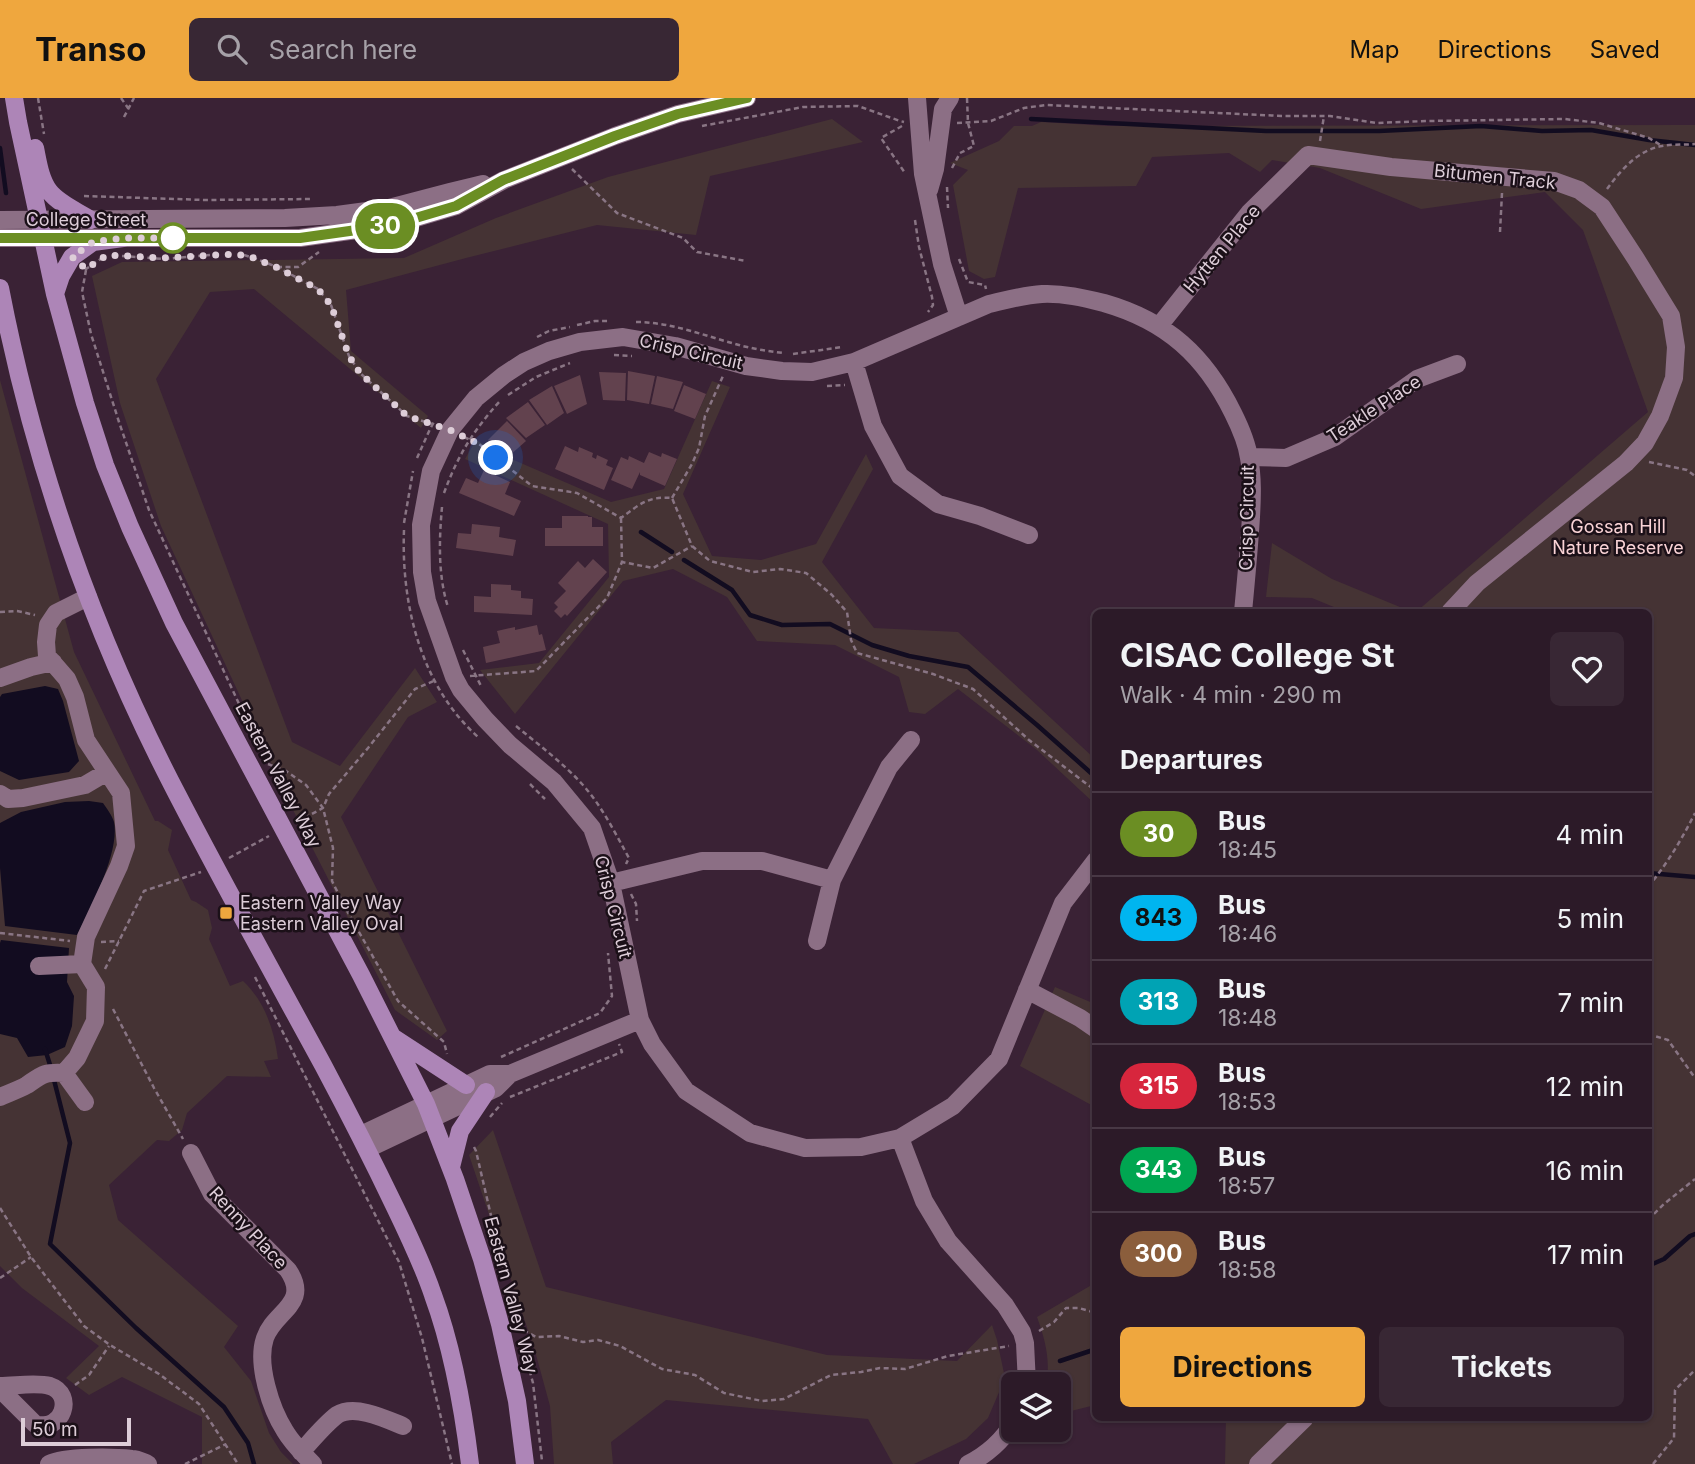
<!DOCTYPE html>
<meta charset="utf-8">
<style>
body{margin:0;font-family:Inter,sans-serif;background:#382734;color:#f1f3f6;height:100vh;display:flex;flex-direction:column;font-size:26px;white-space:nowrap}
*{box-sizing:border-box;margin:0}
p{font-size:23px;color:#a6a1a8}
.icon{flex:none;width:38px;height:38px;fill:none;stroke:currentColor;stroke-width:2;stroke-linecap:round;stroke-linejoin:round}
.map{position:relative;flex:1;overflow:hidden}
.side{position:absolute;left:1092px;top:511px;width:560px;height:812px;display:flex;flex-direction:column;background:#2c1a28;border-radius:10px;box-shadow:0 2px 5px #0004,0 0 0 2px #483845}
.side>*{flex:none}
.badge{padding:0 14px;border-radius:23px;font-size:24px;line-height:46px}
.buttons{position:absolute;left:1001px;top:1274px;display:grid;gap:14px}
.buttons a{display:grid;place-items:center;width:70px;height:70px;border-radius:10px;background:#2c1a28;box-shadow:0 2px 5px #0004,0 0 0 2px #483845;font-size:35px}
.scale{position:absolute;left:21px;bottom:18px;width:110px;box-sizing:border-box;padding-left:7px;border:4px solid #ddcdd8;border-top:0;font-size:19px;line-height:24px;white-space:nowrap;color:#ddcdd8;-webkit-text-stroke:5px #1b1018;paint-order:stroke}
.you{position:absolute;width:35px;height:35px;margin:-18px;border:5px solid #fff;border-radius:50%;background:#1a73e8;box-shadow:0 0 0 10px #1a73e833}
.map>.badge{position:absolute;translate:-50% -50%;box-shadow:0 0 0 4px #fff}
h2{padding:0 28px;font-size:26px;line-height:63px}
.round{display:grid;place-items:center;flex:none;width:74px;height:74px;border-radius:10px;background:#382734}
.overview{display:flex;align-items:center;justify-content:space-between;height:119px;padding:0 28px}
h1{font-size:33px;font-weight:700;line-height:52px}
.primary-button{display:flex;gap:14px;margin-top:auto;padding:14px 28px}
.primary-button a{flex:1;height:80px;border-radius:10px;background:#efa73e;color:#111;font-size:28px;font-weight:700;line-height:80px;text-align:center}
.primary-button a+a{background:#382734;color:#f1f3f6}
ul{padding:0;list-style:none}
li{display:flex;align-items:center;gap:21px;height:84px;padding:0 28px;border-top:2px solid #483845}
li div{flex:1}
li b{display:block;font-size:26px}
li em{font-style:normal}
li .badge{min-width:77px;font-weight:700;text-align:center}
header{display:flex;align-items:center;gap:42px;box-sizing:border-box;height:98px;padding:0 35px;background:#efa73e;color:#111}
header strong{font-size:33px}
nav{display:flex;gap:38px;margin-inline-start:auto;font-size:24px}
.search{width:490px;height:63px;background:#382734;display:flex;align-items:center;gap:18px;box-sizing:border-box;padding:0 24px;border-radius:10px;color:#a6a1a8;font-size:26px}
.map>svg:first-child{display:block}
</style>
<header>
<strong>Transo</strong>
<div class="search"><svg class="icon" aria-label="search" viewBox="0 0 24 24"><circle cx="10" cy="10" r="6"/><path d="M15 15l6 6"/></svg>Search here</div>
<nav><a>Map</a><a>Directions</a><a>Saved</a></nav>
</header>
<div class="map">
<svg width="1695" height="1366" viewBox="0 0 1695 1366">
<rect width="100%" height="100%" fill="#3a2235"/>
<path fill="#453334" d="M 832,21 L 863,44 L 710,78 L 696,137 L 597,127 L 466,160 L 346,192 L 351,253 L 428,318 L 421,330 L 254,191 L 210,194 L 156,281 L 292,644 L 340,668 L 415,570 L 437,604 L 408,619 L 341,719 L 447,933 L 437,942 L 395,912 L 291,708 L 161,428 L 120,305 L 92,178 L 122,164 L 404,160 L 496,120 L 608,79 Z
M 1041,24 L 1109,28 L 1695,27 L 1695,1366 L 1225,1366 L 1226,1320 L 1648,1320 L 1648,514 L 1416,514 L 1648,314 L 1583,132 L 1545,94 L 1421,111 L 1320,70 L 1272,62 L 1260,74 L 1229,55 L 1152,59 L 1136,88 L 1018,90 L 995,179 L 984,181 L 969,173 L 953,87 L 968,72 L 950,65 L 999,43 L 1014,28 L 1032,28 Z
M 0,282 L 74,554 L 155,723 L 158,723 L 172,732 L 168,752 L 191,802 L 196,804 L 208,812 L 212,830 L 209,841 L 230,888 L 243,883 C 265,904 274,931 278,961 L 264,963 L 271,979 L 227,978 L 187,1015 L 182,1032 L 169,1043 L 157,1042 L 109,1087 L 118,1122 L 238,1228 L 224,1249 L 251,1283 L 269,1335 L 281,1354 L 293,1366 L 202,1366 L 202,1319 L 122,1279 L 89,1297 L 66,1280 L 99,1248 L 22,1190 L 0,1168 Z
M 712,283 L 730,289 L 683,396 L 712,458 L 761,462 L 816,446 L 866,356 L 873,371 L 822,464 L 874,530 L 958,534 L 1095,661 L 1095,706 L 1037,652 L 958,591 L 925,616 L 909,614 L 899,579 L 835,547 L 757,543 L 727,499 L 673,471 L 623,483 L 515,616 L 480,572 L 539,565 L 609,479 L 608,426 L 465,361 L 476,342 L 507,359 L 611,404 L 664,391 Z
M 1272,445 L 1332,481 L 1412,514 L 1346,514 L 1312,500 L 1266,499 Z
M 1055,889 L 1095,906 L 1095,1009 L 1020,968 Z
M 493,1032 L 546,1189 L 827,1257 L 957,1263 L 992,1227 L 997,1242 L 1005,1280 L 988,1320 L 966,1341 L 914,1366 L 893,1366 L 868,1321 L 666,1302 L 611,1344 L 613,1366 L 554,1366 L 550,1308 L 535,1253 L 469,1057 Z
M 1095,1185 L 1095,1307 L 1059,1316 L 1059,1286 L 1046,1286 C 1051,1263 1045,1241 1037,1219 Z"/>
<path fill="#120c20" d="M 45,588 L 58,591 L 63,603 L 79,663 L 69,674 L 19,682 L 0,673 L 0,599 L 2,596 Z
M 89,703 L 103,705 C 107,711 112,717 114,724 C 120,753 91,810 77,837 L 5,828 L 0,770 L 0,725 L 21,714 L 65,704 Z
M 1,842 L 69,850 L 67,884 L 74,898 L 72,928 L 65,949 L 47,957 L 28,959 L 17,940 L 0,936 L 0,845 Z"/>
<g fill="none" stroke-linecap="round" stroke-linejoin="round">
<path stroke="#120c20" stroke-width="4.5" d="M 1031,21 L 1266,33 L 1379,33 L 1481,28 L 1542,33 L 1591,32 L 1649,42 L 1695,47
M 0,50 L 6,95
M 641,434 L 672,454
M 684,462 L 732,492 L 750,517 L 782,527 L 830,526 L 872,547 L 909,558 L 968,569 L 1037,627 L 1091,675 L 1096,677
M 1648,775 L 1695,779
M 45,951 L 51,970
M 53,978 L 70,1045 L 50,1146 L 136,1230 L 224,1309 L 248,1345 L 254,1366
M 1648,1168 L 1664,1161 L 1690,1138 L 1695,1136
M 1060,1263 L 1096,1251"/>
</g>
<path fill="#62424e" d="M 628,273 L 655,278 L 649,306 L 627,302 Z
M 599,274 L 626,275 L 625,303 L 603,302 Z
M 580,277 L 587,306 L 567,316 L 554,288 Z
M 657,278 L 683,284 L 673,311 L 651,306 Z
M 684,287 L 706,296 L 695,321 L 674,313 Z
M 552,288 L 564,315 L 547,327 L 529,302 Z
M 528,304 L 545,327 L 526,340 L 506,320 Z
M 507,323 L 526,343 L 509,358 L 488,342 Z
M 565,348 L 578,354 L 579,349 L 593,355 L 592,359 L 596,361 L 597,357 L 608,362 L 606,367 L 613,370 L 604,392 L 555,371 Z
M 649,354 L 661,359 L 662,355 L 677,361 L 665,388 L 640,377 L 640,374 L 632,391 L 611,382 L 621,359 L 628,362 L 629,358 L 644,365 Z
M 484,372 L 510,384 L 505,396 L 521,403 L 514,418 L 459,395 L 466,380 L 478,385 Z
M 562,418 L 588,418 L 588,419 L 592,419 L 592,429 L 603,429 L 603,448 L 545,448 L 545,430 L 562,430 Z
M 472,426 L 500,429 L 499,439 L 516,442 L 513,458 L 456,450 L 458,435 L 471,436 Z
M 593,461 L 607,474 L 567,518 L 565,516 L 561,520 L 554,513 L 558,509 L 554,505 L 566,493 L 558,485 L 578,463 L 585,470 Z
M 491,486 L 511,487 L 511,492 L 521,493 L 521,500 L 533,501 L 532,517 L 474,514 L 474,498 L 491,499 Z
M 537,527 L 539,537 L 542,536 L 546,552 L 486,565 L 483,549 L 500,545 L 497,533 L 515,529 L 515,532 Z"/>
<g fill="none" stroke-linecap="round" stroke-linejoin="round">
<path stroke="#897584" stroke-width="2.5" stroke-dasharray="5 3.5" stroke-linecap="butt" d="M 38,0 L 44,36
M 121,0 L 128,10
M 124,19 L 134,0
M 957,25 L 991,23 L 1024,10 L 1046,7 L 1283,18 L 1330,18 L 1376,25 L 1427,23 L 1565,21 L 1599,25 L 1649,40 L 1662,48
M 702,28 L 803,9 L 858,8 L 900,23 L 904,24
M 902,28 L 881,40 L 905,75
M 1320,43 L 1324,18
M 952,70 L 960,55 L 974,48 L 968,25 L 967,0
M 572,71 L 617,115 L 683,140 L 697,154 L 746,163
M 947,89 L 948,110
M 1607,91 C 1621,72 1638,52 1662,48 C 1672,46 1684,47 1695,46
M 84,98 L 205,102 L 312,101
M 915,122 L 919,149 L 932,199 L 933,207 L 928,214
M 1500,134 L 1502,95
M 244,157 L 254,160 L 277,169 L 318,191 L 331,207 L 349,258 L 360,275 L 407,318 L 432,326
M 122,158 L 163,161 L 210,157
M 959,161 L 968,184 L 985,187 L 986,191
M 277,169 L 298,169 L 319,154
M 85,170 L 86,171 L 102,160
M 86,172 L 82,194 L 91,236 L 119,324 L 149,412 L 253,636
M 636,224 C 671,224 705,238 739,247 C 753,251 768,253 783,255
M 577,227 L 595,223 L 608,223
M 537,239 L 549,233 L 570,229
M 793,256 L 842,249
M 614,257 L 632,258
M 827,288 L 845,287
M 508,297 L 536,279 L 570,265
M 464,339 L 479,346 L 532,388 L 577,395 L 621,420 C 640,406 648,398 672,400 L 692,448 L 710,463 L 753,474 L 780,471 L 806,475 L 832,497 L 847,514 L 851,542 L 857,555 L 933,576 L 973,591 L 1029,642 L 1096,693
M 417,360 L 430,331 L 435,322
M 1649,364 L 1687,372 L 1695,378
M 444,395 C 458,357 473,333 500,303
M 672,400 L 692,366 L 699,350 L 705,318 L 723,278
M 442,409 C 439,442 438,478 448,509
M 621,420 L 622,464 L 653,470 L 692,448
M 404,425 L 413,373
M 404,432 C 401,507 421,588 478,639
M 0,514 L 17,513 L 35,517
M 463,552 L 482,590
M 470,578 L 536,573 L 607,500 L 622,464
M 516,628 C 539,647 563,665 582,686 C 602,708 615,735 629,760 L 626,766
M 268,666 L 286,673 L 306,687 L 323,710 L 333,750 L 332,783 L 346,811 L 398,903 L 444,944 L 447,956
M 530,686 L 545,701
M 297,724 L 323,710 L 329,696 L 368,650 L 415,591 L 436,582
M 229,760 L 269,738
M 1648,789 C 1667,766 1682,741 1695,715
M 631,796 L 636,806 L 637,823
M 0,835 L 70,843
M 101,844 L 119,843
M 105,871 L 144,793 L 201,774
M 255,879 L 399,1164 L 422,1240 L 452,1366
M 113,911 L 154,990 L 183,1041
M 1648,936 L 1668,942 L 1695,980
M 501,959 L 600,915 L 612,898 L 608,855
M 510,999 L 622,954 L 619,946
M 490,1019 L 502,1005
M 474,1049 L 476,1053 L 505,1178
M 0,1110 L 31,1159 L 84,1228 L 110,1247 L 159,1276 L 199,1306 L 238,1366
M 1648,1122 L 1664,1106 L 1695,1081
M 0,1180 L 31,1159
M 516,1228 L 536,1239 L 559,1238 L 583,1244 L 598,1242 L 620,1248 L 662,1271 L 695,1277 L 724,1295 L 762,1303 L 784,1301 L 831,1277 L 861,1274 L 880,1270 L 905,1271 L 948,1258 L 1009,1248
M 1039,1233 L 1054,1224 L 1066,1210 L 1079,1210 L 1096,1215
M 525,1256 L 533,1285 L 542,1363
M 75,1287 L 89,1277 L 109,1248
M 185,1366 L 226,1346
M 1653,1366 L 1674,1340 L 1675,1292 L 1695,1272"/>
<path stroke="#8c6f85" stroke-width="18" d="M 917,0 L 923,76 L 942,166 L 959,219
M 929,92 L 935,71 L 943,11 L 950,0
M 0,122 L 285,120 L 337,117 L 389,110 L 450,94 L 483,86
M 0,140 L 300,140 L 392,127 L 456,108 L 504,82 L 615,38 L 678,16 L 747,0
M 1159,228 L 1249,115 L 1308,57 L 1391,69 L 1554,83 L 1579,92 L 1602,109 L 1636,161 L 1671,218 L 1676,249 L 1674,280 L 1660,318 L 1645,345 L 1626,365 L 1477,485 L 1450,514
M 854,264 L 873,328 L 900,378 L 938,406 L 980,418 L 1029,437
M 1249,359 L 1286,360 L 1335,339 L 1417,281 L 1457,266
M 0,580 L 31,569 L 53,564
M 0,696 L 8,701 L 23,700 L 85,687 L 107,674
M 1096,762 L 1063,805 L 999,961 L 953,1008 L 900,1040 L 861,1049 L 805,1050 L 750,1035 L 686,993 L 652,946 L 640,922 L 611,785 L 592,730 L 554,684 L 510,647 L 485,621 L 461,592 L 454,579 L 427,503 L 422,474 L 421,427 L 431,373 L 450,332 L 476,300 L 504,277 L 524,264 L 549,253 L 580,244 L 623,239 L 675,248 L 746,268 L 782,273 L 812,274 L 854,264 L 989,206 C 1006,202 1024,197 1042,196 C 1063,195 1084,200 1104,205 C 1167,223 1205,258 1233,315 C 1240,329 1247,345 1249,360 C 1253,380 1252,400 1251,419 C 1249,451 1246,483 1243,514
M 611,785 L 702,763 L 762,763 L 832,782
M 817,843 L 832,782 L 889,669 L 911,642
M 39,868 L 82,866
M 1027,892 L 1080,920 L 1096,931
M 64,975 L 85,1004
M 0,999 C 9,995 18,992 27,987 C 43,976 44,974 64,975 L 77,960 L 95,923 L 96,889 L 82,866 L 86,839 L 119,768 L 126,748 L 121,695 L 86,642 L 75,599 L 67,581 L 47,558 L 46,544 L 48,527 L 56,515 L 88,499
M 361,1037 L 490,976 L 510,976
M 900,1040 L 924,1103 L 948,1143 L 1005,1207 L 1022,1234 L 1025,1245 L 1027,1286
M 367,1051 L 496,990 L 510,976 L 640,922
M 191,1055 L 212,1096 L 288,1172 C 311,1206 274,1213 265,1240 C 256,1266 271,1311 285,1333 C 292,1345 303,1356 313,1366
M 0,1288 C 15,1288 36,1284 50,1288 C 75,1296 63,1335 35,1326 L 0,1291
M 301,1354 C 312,1342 324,1327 337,1317 C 355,1306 386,1321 403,1328
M 49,1366 C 65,1358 114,1359 132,1361 C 138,1361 143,1364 148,1366
M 968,1366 C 986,1357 1004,1342 1013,1324
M 1258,1366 L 1305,1320"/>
<path stroke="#ad85b7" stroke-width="18" d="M 14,0 L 18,24 L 55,196 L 85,305 L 105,367 L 130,429 L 174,525 L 361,877 L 426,1006 L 455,1081 L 482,1161 L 500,1226 L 517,1303 L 525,1366
M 35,50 C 38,64 40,81 49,93 C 59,106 77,113 91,122
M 0,190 C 34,366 94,537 177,696 C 224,787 274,877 323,967 C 348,1014 372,1061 395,1109 C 409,1138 423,1167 433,1197 C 453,1251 463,1309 470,1366
M 55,196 L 61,178 L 72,159 L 93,144 L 123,140
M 394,940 L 466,987
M 451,1069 L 460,1033 L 486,994"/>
</g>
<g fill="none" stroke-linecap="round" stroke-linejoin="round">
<defs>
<path id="line" d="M 0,140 L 300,140 L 392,127 L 456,108 L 503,82 L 615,38 L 678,16 L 747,0"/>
</defs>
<use href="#line" stroke="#fff" stroke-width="16"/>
<use href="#line" stroke="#6b8e23" stroke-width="10"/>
<path stroke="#ddcdd8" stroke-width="7" stroke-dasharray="0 12.6" d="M 173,140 L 176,140 L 123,140 L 93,144 L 72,159 L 86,171 L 107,157 L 163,160 L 236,156 L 254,160 L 276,169 L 318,191 L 331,207 L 349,258 L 360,275 L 407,318 L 450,332 L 479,346 L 496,360"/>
</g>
<circle fill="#fff" stroke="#6b8e23" stroke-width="3.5" cx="173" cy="140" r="14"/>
<rect fill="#efa73e" stroke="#1b1018" stroke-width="2.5" x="219" y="808" width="14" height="14" rx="3.5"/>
<g text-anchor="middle" stroke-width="5" stroke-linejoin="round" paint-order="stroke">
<g font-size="18" fill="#ddcdd8" stroke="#1b1018">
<text transform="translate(1495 79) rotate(6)" y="6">Bitumen Track</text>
<text x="86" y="128">College Street</text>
<text transform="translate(1222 151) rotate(-50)" y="6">Hytten Place</text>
<text transform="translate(691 254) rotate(13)" y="6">Crisp Circuit</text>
<text transform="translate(1374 311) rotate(-33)" y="6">Teakle Place</text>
<text transform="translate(1247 420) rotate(-89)" y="6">Crisp Circuit</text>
<text transform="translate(278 677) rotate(62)" y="6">Eastern Valley Way</text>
<text transform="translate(613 809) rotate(76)" y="6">Crisp Circuit</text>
<text transform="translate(248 1130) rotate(47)" y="6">Renny Place</text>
<text transform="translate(511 1197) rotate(75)" y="6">Eastern Valley Way</text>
</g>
<g font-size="18" fill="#fad3d6" stroke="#1b1018">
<text x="1618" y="435">Gossan Hill<tspan x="1618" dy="21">Nature Reserve</tspan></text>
</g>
<g font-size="18" fill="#ddcdd8" stroke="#1b1018" text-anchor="start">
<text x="240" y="811">Eastern Valley Way<tspan x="240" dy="21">Eastern Valley Oval</tspan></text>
</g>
</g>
</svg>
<div class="buttons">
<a><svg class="icon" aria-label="layers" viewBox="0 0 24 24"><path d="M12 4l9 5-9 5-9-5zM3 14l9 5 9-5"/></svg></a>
</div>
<div class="scale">50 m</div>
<div class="you" style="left:496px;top:360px"></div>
<b class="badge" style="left:385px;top:128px;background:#6b8e23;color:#fff">30</b>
<section class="side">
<div class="overview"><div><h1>CISAC College St</h1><p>Walk · 4 min · 290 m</p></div><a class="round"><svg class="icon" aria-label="heart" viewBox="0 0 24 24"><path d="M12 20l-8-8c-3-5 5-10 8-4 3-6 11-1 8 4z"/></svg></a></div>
<h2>Departures</h2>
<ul>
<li><span class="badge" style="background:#6b8e23;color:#fff">30</span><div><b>Bus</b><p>18:45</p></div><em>4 min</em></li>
<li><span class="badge" style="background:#00b5ef;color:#111">843</span><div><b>Bus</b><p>18:46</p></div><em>5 min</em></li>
<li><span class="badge" style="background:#00a3b4;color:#fff">313</span><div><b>Bus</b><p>18:48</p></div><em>7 min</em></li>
<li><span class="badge" style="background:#d7263d;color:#fff">315</span><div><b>Bus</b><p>18:53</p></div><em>12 min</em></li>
<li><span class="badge" style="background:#00a651;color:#fff">343</span><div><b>Bus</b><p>18:57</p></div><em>16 min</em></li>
<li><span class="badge" style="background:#8b5e3c;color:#fff">300</span><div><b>Bus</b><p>18:58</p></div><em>17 min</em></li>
</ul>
<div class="primary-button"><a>Directions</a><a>Tickets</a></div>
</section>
</div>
